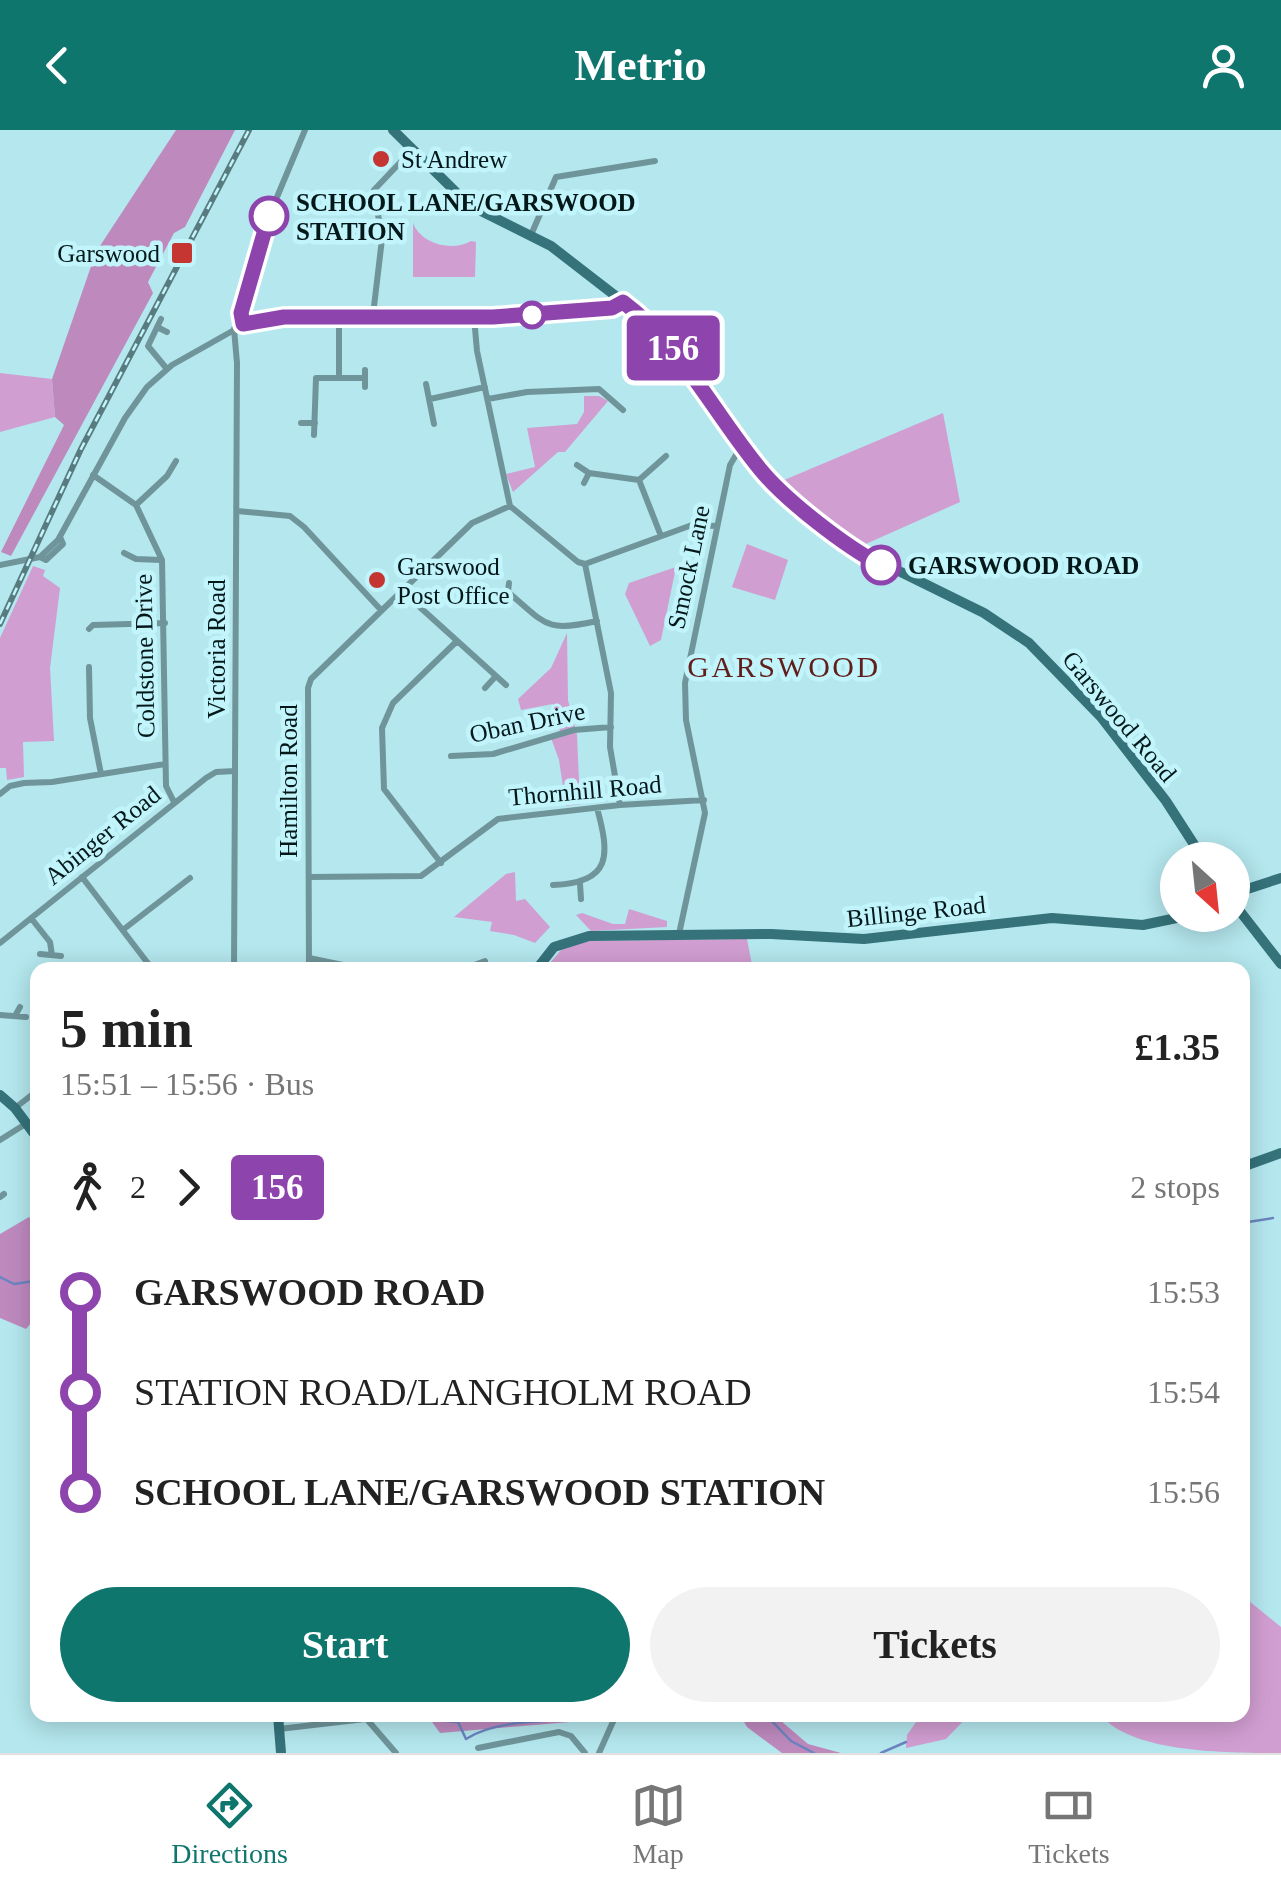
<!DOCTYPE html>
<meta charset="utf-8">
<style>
body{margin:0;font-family:"Times New Roman",serif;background:#f2f2f2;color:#222;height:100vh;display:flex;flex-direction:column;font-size:38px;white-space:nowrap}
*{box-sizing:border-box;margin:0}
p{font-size:32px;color:#767676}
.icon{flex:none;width:55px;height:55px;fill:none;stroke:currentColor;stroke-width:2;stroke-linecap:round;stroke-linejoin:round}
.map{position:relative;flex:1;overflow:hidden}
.side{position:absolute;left:30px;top:832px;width:1220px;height:760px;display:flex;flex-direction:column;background:#fff;border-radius:20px;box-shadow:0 5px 25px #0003}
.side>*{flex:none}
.badge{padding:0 20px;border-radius:8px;font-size:35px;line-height:65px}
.needle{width:65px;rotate:153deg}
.fabs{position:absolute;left:1160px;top:712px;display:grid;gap:20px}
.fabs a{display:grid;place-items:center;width:90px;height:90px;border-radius:50%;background:#fff;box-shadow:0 5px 25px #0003;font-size:50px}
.map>.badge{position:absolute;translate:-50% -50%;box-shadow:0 0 0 5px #fff}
.legs{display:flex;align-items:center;gap:15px;height:110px;padding:0 30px;font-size:32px}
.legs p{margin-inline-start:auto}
.summary{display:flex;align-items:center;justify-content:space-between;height:170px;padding:0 30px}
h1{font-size:55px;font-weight:700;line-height:75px}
.action{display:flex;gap:20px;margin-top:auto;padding:20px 30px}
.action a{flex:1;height:115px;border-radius:60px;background:#0f766e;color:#fff;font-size:40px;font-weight:700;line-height:115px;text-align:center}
.action a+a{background:#f2f2f2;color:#222}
ul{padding:0 30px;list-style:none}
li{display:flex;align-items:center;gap:35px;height:100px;font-size:38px}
li i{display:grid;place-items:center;width:15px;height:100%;margin:0 12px;background:currentColor}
li i::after{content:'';width:25px;height:25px;margin:-12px;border:8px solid;border-radius:50%;background:#fff}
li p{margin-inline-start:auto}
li:first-child i{background:linear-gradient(#0000 50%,currentColor 0)}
li:last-child i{background:linear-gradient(currentColor 50%,#0000 0)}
header{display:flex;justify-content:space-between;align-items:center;height:130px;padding:0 30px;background:#0f766e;color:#fff;font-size:45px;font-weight:700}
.tabs{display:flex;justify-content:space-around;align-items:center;height:140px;border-top:2px solid #e0e0e0;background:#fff;font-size:28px;color:#767676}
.tabs a{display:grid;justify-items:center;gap:5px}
.tabs .selected{color:#0f766e}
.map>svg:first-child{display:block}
</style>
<header><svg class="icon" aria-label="back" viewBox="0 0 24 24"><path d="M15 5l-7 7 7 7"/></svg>Metrio<svg class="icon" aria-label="person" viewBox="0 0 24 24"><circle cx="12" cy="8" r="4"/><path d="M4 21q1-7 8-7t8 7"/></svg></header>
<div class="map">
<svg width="1281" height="1623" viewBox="0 0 1281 1623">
<rect width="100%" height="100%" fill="#b4e7ee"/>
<path fill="#d19ed1" d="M 413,93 C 421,114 452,122 471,111 L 476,112 L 475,147 L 413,147 Z
M 0,243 L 52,249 L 55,287 L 0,302 Z
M 584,266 L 599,266 L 608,271 L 565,322 L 558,322 L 513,362 L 506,344 L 535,337 L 527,298 L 577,294 L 584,282 Z
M 943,283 L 960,372 L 859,417 L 777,353 Z
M 747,414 L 788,430 L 775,470 L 732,457 Z
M 33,436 L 45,440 L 43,446 L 60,458 L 50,538 L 54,611 L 23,612 L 24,647 L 7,650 L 6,638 L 0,638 L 0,508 Z
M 676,437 L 661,510 L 650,516 L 625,464 L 629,453 Z
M 567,503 L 568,570 L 577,605 L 580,674 L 566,676 L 559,630 L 550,605 L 560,601 L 553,574 L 521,580 L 518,569 L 551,538 Z
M 515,742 L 516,771 L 525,769 L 550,797 L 535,813 L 514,805 L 490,801 L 492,792 L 454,787 L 506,744 Z
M 629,779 L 667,791 L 667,797 L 591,801 L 576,785 L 582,783 L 613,794 L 625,794 Z
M 747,809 L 753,840 L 544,840 L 562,819 L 582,811 Z
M 1243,1466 L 1281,1497 L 1281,1623 C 1228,1623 1131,1623 1101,1585 L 1242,1585 Z
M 921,1585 L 969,1585 L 946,1609 L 906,1618 L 907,1605 Z"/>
<path fill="#be8abe" d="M 176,0 L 235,0 L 185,97 L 174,103 L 148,152 L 153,163 L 11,426 L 1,422 L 64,295 L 55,287 L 52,249 L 96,122 Z
M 29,1087 L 37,1098 L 38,1185 L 26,1199 L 0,1188 L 0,1104 Z
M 427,1585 L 607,1585 L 605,1589 L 440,1603 Z
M 740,1585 L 774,1585 L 808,1614 L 841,1623 L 782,1623 L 747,1597 Z"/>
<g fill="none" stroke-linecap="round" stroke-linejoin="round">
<path stroke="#6c84c0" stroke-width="2.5" d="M 1242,1093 L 1273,1088
M 0,1147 L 14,1154 L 34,1151 L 38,1155
M 438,1585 L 446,1591 L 458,1592 L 466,1609 C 503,1585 568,1594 611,1585
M 766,1585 L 791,1611 L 814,1623
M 881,1623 L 906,1612"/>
<path stroke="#6f959a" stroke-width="6" d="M 307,102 L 381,104
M 322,102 L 322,92
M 531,105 L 556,47 L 655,31
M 373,185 L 382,109 L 374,60 L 412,20
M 474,187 L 477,221 L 510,376 L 578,432 L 585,434 L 692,395 L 717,396
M 161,189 L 148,216 L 167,239
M 243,195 L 241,183 L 267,91 L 305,0
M 157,197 L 167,202
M 339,248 L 339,186
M 426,254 L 434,294
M 365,257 L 365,240
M 430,269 L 485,257
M 488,269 L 527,262 L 599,259 L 623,280
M 301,293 L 315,293
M 314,305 L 316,248 L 365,248
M 577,335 L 589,343 L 639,350 L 661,406
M 93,345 L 136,375 L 162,430 L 166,656 L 174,672
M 639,350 L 666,326
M 584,353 L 589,343
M 136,375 L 167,346 L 176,331
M 237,381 L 290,386 L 304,397 L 381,480
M 124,423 L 136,429 L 161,430
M 40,427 L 46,430 L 63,414 L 60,407
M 585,434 L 611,563 L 610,617 L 620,675
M 0,435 L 40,427 L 58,410 L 125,288 L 147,257 L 172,235 L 243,195 L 269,188 L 493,187 L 612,178 L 622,172
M 402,461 L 506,555
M 508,462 C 546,494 545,503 597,491
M 500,463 L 508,462 L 509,453
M 89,499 L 93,495 L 165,493
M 89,537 L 90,588 L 101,644
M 485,558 L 496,546
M 451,626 L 493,624 L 574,600 L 611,597
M 0,664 L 10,656 L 24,653 L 52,652 L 165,634
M 441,733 L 384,659 L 382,598 L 393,573 L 456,512
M 82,747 L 153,840
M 309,747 L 421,746 L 498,689 L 620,675 L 704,670
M 580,754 L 581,769
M 553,755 C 612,753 610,725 597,678
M 31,788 L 50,812 L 52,825
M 124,799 L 190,748
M 679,804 L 705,683 L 686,590 L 685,553 L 730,335 L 742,315
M 0,813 L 206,648 L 216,642 L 235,641
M 40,824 L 61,826
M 309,828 L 367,840
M 234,840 L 237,233 L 234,199
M 309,840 L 308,558 L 311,549 L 472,393 L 510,376
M 461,840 L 485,831
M 0,885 L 26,887
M 15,886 L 20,877
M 15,978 L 38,960
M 0,1010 L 27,993
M 0,1067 L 4,1064
M 364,1586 L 396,1623
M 279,1599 L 365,1589
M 478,1618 L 559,1602 L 571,1606 L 585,1623
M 599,1623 L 616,1585"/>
<path stroke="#35727a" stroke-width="10" d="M 393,0 L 469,75 L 551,116 L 657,198 L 762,342 L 850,417 L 984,483 L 1029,513 L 1101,587 L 1166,671 L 1204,730
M 1232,764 L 1281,748
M 1232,771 L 1281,834
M 536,840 L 554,817 L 589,806 L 771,804 L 864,809 L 1052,788 L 1143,795 L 1191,785
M 0,965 L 15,978 L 38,1009
M 1242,1037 L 1281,1023
M 278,1585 L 281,1623"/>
<defs>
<path id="rail" d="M 0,494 L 81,319 L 249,0"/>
</defs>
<use href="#rail" stroke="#587b7f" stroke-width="6"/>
<use href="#rail" stroke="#c1f4fb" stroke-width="2.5" stroke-dasharray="8" stroke-linecap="butt"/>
</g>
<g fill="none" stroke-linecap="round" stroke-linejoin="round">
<defs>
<path id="line-1" d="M 269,86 L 241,183 L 243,194 L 284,187 L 493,187 L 612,178 L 623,172 C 682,216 713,282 760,339 C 785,370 846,417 881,435"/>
</defs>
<use href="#line-1" stroke="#fff" stroke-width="22"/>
<use href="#line-1" stroke="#8e44ad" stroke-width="15"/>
</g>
<g fill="#c53633" stroke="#c1f4fb" stroke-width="4">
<circle cx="381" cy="29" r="10"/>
<rect x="170" y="111" width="24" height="24" rx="5"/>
<circle cx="377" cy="450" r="10"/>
</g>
<g fill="#fff" stroke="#8e44ad" stroke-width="5">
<circle cx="269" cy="86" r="18"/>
<circle cx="532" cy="185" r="12"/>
<circle cx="881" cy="435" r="18"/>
</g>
<g text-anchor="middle" stroke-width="9" stroke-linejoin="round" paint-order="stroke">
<g font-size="25" fill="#04181a" stroke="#c1f4fb" text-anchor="start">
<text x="401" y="38">St Andrew</text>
<text x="160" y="132" text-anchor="end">Garswood</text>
<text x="397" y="445">Garswood<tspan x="397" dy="29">Post Office</tspan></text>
</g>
<g font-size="25" font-weight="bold" fill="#04181a" stroke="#c1f4fb" text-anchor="start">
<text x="296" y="81">SCHOOL LANE/GARSWOOD<tspan x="296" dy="29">STATION</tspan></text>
<text x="908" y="444">GARSWOOD ROAD</text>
</g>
<g font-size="25" fill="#04181a" stroke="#c1f4fb">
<text transform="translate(688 437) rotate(-78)" y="9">Smock Lane</text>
<text transform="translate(216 519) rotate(-90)" y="9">Victoria Road</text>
<text transform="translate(144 526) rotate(-91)" y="9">Coldstone Drive</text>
<text transform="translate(1120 586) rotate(50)" y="9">Garswood Road</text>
<text transform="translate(527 592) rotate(-12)" y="9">Oban Drive</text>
<text transform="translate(288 651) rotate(-90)" y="9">Hamilton Road</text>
<text transform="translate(585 660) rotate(-5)" y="9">Thornhill Road</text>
<text transform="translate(102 705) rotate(-39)" y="9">Abinger Road</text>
<text transform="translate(916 781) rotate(-6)" y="9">Billinge Road</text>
</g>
<g font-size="30" letter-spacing="2.5" fill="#621e1b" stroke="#c1f4fb">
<text x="784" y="547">GARSWOOD</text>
</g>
</g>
</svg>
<div class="fabs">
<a><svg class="needle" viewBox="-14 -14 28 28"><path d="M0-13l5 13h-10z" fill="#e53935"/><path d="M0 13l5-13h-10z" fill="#767676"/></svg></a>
</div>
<b class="badge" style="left:673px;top:218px;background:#8e44ad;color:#fff">156</b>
<section class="side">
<div class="summary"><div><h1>5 min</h1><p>15:51 – 15:56 · Bus</p></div><b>£1.35</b></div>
<div class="legs"><svg class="icon" aria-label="walk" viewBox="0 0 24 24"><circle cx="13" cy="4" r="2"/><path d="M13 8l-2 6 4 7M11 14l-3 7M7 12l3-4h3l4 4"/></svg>2<svg class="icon" aria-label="forward" viewBox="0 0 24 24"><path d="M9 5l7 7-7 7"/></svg><b class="badge" style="background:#8e44ad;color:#fff">156</b><p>2 stops</p></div>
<ul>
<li><i style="color:#8e44ad"></i><b>GARSWOOD ROAD</b><p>15:53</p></li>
<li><i style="color:#8e44ad"></i><span>STATION ROAD/LANGHOLM ROAD</span><p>15:54</p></li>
<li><i style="color:#8e44ad"></i><b>SCHOOL LANE/GARSWOOD STATION</b><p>15:56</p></li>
</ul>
<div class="action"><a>Start</a><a>Tickets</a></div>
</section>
</div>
<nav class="tabs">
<a class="selected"><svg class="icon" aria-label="directions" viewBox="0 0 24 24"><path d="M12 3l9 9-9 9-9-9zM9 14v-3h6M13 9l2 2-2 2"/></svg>Directions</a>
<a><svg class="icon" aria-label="map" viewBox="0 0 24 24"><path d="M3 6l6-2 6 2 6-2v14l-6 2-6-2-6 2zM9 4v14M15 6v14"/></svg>Map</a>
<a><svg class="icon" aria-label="tickets" viewBox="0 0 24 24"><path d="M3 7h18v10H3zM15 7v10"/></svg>Tickets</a>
</nav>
